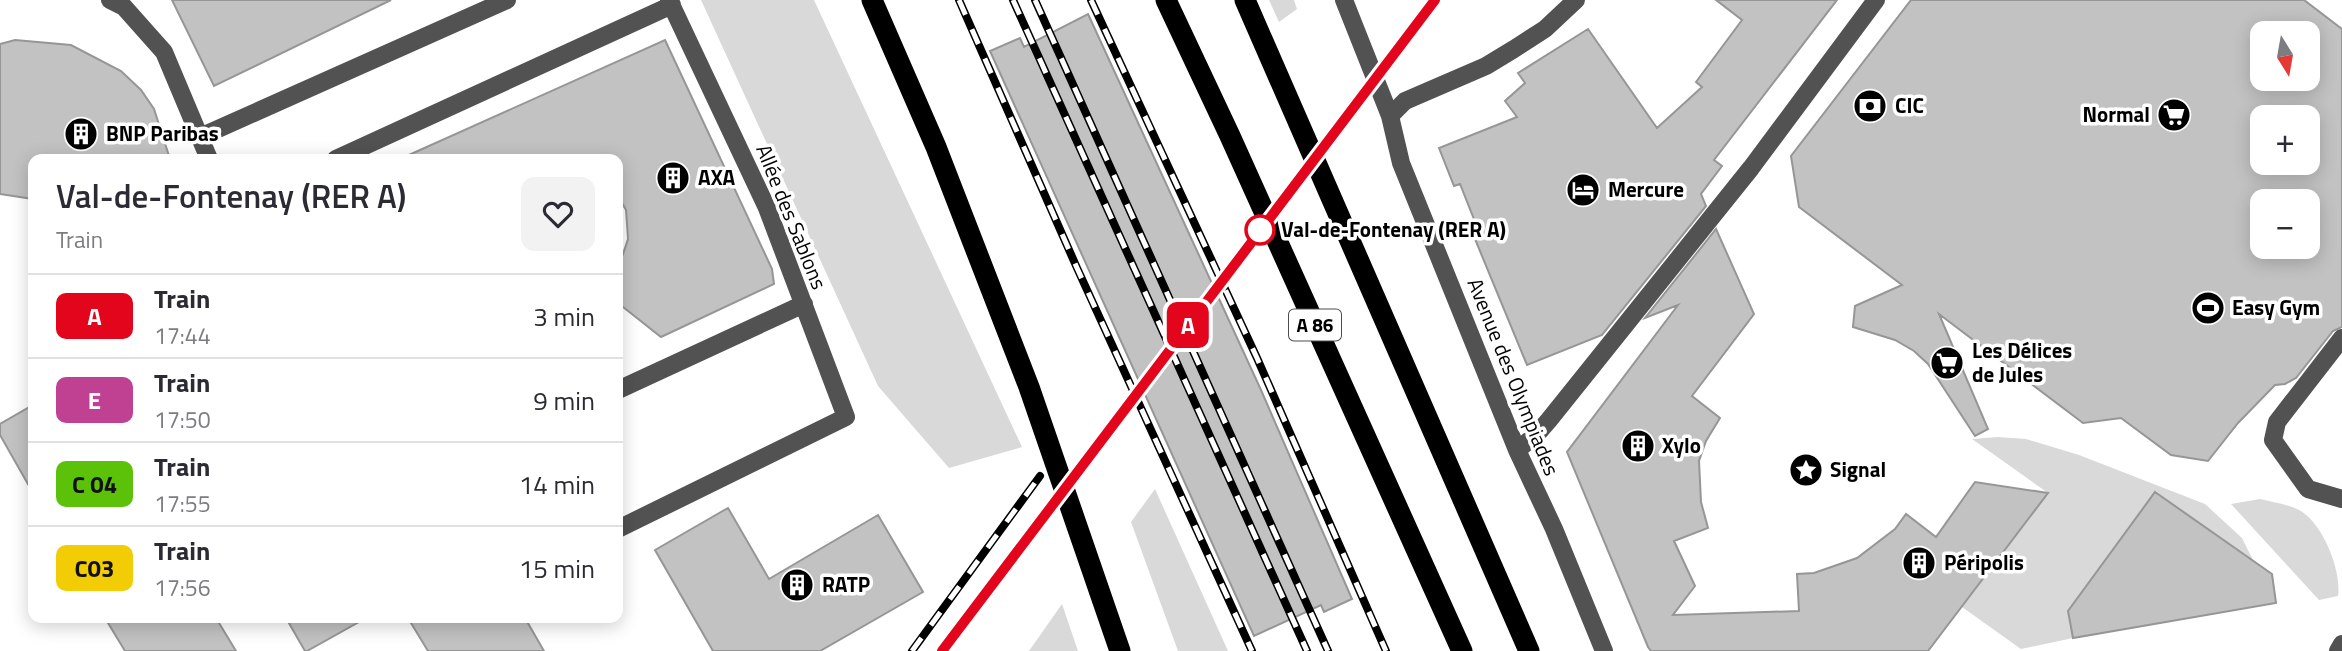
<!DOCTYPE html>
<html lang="fr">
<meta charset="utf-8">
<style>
body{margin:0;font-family:"Titillium Web",sans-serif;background:#f2f2f3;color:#2b2b33;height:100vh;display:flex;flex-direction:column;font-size:26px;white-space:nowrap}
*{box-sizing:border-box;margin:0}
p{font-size:23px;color:#7c7c81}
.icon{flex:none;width:38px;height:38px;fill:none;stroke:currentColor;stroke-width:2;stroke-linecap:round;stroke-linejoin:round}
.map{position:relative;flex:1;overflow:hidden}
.sheet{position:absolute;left:28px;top:154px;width:595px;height:469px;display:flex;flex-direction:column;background:#fff;border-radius:14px;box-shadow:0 4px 18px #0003}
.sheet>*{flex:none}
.badge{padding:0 14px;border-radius:10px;font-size:24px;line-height:46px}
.needle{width:46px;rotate:169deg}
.buttons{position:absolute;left:2250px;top:21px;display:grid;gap:14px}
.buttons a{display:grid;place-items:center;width:70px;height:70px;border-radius:14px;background:#fff;box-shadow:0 4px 18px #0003;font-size:35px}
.map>.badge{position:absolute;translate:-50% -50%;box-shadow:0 0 0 4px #fff}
.round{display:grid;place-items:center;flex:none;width:74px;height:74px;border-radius:14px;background:#f2f2f3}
.summary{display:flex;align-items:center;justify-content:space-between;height:119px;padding:0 28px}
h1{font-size:33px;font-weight:600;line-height:52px}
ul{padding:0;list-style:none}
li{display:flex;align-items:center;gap:21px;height:84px;padding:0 28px;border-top:2px solid #e1e1e2}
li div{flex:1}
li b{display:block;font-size:26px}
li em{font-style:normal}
li .badge{min-width:77px;font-weight:700;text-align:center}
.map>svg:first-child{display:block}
</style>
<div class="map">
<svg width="2342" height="651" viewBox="0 0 2342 651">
<rect width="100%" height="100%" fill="#fff"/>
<path fill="#d9d9d9" d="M 701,0 L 814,0 L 1022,447 L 949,468 L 878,386 Z
M 1269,0 L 1294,0 L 1297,9 L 1279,22 Z
M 1998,437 L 2026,439 L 2079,455 L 2205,504 L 2242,538 L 2254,562 L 2155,492 L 2068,610 L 2073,638 L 2021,649 L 1962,607 L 2048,493 L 1972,439 Z
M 1155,489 L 1228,651 L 1178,651 L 1131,522 Z
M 2260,499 C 2272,502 2286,504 2297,509 C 2322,520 2342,571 2338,596 L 2319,600 L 2231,504 Z
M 1062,604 L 1078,651 L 1029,651 Z"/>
<path fill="#c2c2c2" stroke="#969696" stroke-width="2" fill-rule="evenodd" d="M 172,0 L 391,0 L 214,86 Z
M 1716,0 L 1837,0 L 1714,160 L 1722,166 L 1701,194 L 1706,206 L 1602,335 L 1527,365 L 1475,239 L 1481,237 L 1460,184 L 1454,186 L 1439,148 L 1517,117 L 1505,101 L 1525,83 L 1518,73 L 1588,29 L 1657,128 L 1702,87 L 1696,82 L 1742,20 Z
M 1911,0 L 2304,0 L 2342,29 L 2342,327 L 2333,331 L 2296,378 L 2285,384 L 2275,385 L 2238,423 L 2208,461 L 2171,455 L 2121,418 L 2083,423 L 1939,314 L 1988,429 L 1975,436 L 1928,364 L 1914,351 L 1895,340 L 1853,327 L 1855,306 L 1902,285 L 1799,207 L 1791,156 ZM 2263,33 L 2308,33 L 2308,79 L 2263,79 ZM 2263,117 L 2308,117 L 2308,163 L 2263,163 ZM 2263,201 L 2308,201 L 2308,247 L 2263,247 Z
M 1088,14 L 1261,390 L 1352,599 L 1324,612 L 1321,605 L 1254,636 L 990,51 L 1020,38 L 1024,47 Z
M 15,40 L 71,45 L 121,71 L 141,90 L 154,109 L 170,159 L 33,159 L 33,199 L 0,194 L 0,44 Z
M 665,40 L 772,269 L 774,284 L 661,337 L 618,303 L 618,269 L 628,239 L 626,210 L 618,196 L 618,159 L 400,159 Z
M 1716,229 L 1754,314 L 1692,396 L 1720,418 L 1706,441 L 1699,461 L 1701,502 L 1708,528 L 1674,541 L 1695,586 L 1673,615 L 1799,611 L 1797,574 L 1814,573 L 1857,558 L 1895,529 L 1906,514 L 1936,537 L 1975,482 L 2048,493 L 1928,651 L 1651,651 L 1648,647 L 1567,452 L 1678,305 L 1645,318 Z
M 33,405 L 33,493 L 0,435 L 0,424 Z
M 2155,492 L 2272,574 L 2276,603 L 2073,638 L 2068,611 Z
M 728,508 L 769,579 L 878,515 L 923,592 L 820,651 L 713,651 L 655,550 Z
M 105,618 L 216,618 L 236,651 L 125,651 Z
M 286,618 L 366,618 L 307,651 L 305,651 Z
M 408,618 L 525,618 L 544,651 L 428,651 Z"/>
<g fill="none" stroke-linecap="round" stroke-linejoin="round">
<path stroke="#525252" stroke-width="18" d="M 110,0 L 124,7 L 164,52 L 209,159
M 1344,0 L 1390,116 L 1401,163 L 1517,450 L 1554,529 L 1604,651
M 1390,116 L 1405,101 L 1486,66 L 1514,49 L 1545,29 L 1576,0
M 200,137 L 507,0
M 336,159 L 672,5
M 2342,338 L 2277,422 L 2273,440 L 2308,489 L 2342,499
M 618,390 L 804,304
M 1517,450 L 1536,435 L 1549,420 L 1751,168 L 1876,0
M 618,529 L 846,417 L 767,208 L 669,0
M 2338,651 L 2342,644"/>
<path stroke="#000" stroke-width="21" d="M 872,0 L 936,147 L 1029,387 L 1120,651
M 1166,0 L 1230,136 L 1462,651
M 1245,0 L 1529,651"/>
<defs>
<path id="rail" d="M 959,0 L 1077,268 L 1252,651
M 1013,0 L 1307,651
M 1035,0 L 1328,651
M 1091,0 L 1257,358 L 1386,651
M 912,651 L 1040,476
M 942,651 L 1048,511"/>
</defs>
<use href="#rail" stroke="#000" stroke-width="8"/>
<use href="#rail" stroke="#fff" stroke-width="5" stroke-dasharray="16" stroke-linecap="butt"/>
</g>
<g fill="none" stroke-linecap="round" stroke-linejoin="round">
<defs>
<path id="line" d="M 942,651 L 1435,0"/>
</defs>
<use href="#line" stroke="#fff" stroke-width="16"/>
<use href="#line" stroke="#e3051c" stroke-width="10"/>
</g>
<defs>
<symbol id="bank-disc" viewBox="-11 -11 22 22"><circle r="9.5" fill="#000" stroke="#fff"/><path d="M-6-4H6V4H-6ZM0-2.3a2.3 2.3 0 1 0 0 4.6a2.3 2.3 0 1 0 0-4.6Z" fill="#fff"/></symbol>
<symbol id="supermarket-disc" viewBox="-11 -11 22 22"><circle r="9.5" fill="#000" stroke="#fff"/><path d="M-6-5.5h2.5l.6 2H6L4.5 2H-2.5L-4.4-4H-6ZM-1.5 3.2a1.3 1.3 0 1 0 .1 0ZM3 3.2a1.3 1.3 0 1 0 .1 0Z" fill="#fff"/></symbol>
<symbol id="building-disc" viewBox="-11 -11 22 22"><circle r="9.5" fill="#000" stroke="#fff"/><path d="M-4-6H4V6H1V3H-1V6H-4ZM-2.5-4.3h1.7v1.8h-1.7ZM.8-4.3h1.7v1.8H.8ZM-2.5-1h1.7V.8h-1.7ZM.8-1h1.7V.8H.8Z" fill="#fff"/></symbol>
<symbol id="hotel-disc" viewBox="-11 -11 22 22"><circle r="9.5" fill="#000" stroke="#fff"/><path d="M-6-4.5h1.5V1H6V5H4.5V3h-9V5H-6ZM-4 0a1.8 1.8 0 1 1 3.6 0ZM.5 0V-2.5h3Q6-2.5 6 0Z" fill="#fff"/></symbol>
<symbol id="stadium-disc" viewBox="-11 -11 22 22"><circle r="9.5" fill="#000" stroke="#fff"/><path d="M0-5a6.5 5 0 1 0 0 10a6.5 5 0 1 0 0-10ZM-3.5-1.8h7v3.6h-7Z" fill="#fff"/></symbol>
<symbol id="sight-disc" viewBox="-11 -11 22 22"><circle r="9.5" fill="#000" stroke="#fff"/><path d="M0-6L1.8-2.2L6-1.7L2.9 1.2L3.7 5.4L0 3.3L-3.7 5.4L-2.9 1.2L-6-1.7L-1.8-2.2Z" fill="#fff"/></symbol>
</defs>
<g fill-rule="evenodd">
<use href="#bank-disc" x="1851" y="87" width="38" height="38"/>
<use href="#supermarket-disc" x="2155" y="96" width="38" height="38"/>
<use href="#building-disc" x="62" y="115" width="38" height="38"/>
<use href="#building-disc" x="654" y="159" width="38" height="38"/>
<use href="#hotel-disc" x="1564" y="171" width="38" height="38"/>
<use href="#stadium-disc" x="2189" y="289" width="38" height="38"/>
<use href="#supermarket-disc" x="1928" y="344" width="38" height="38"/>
<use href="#building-disc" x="1619" y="427" width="38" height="38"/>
<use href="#sight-disc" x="1787" y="451" width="38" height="38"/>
<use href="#building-disc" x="1900" y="544" width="38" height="38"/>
<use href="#building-disc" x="778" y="566" width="38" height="38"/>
</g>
<circle fill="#fff" stroke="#e3051c" stroke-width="3.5" cx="1260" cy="230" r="14"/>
<g text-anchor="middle" stroke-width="7" stroke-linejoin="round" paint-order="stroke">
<rect fill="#fff" stroke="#4c4c4c" stroke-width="2" x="1289" y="309.5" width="52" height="31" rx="5"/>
<g font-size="19" font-weight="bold" fill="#000">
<text x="1315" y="332">A 86</text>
</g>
<g font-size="21" font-weight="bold" fill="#000" stroke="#fff" text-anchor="start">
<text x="1895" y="113">CIC</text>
<text x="2150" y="122" text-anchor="end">Normal</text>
<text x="106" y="141">BNP Paribas</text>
<text x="698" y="185">AXA</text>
<text x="1608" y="197">Mercure</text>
<text x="2232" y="315">Easy Gym</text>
<text x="1972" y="358">Les Délices<tspan x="1972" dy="24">de Jules</tspan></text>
<text x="1662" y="453">Xylo</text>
<text x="1830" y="477">Signal</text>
<text x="1944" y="570">Péripolis</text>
<text x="822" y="592">RATP</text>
</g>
<g font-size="21" fill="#000" stroke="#fff">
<text transform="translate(791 217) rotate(68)" y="7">Allée des Sablons</text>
<text transform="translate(1513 377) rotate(68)" y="7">Avenue des Olympiades</text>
</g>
<g font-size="21" font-weight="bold" fill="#000" stroke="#fff" text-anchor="start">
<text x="1281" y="237">Val-de-Fontenay (RER A)</text>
</g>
</g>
</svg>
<div class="buttons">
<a><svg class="needle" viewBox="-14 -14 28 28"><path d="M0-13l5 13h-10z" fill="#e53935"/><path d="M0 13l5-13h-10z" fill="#7c7c81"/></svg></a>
<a>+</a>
<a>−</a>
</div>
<b class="badge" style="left:1188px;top:325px;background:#e3051c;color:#fff">A</b>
<section class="sheet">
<div class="summary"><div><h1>Val-de-Fontenay (RER A)</h1><p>Train</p></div><a class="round"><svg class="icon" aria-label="heart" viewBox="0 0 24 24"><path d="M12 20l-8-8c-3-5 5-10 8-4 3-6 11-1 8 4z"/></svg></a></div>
<ul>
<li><span class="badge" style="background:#e3051c;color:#fff">A</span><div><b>Train</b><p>17:44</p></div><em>3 min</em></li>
<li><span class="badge" style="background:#c04191;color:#fff">E</span><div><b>Train</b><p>17:50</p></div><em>9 min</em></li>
<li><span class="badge" style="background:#5bc109;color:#111">C 04</span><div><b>Train</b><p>17:55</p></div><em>14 min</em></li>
<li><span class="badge" style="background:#f2cc05;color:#111">C03</span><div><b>Train</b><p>17:56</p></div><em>15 min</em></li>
</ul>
</section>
</div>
